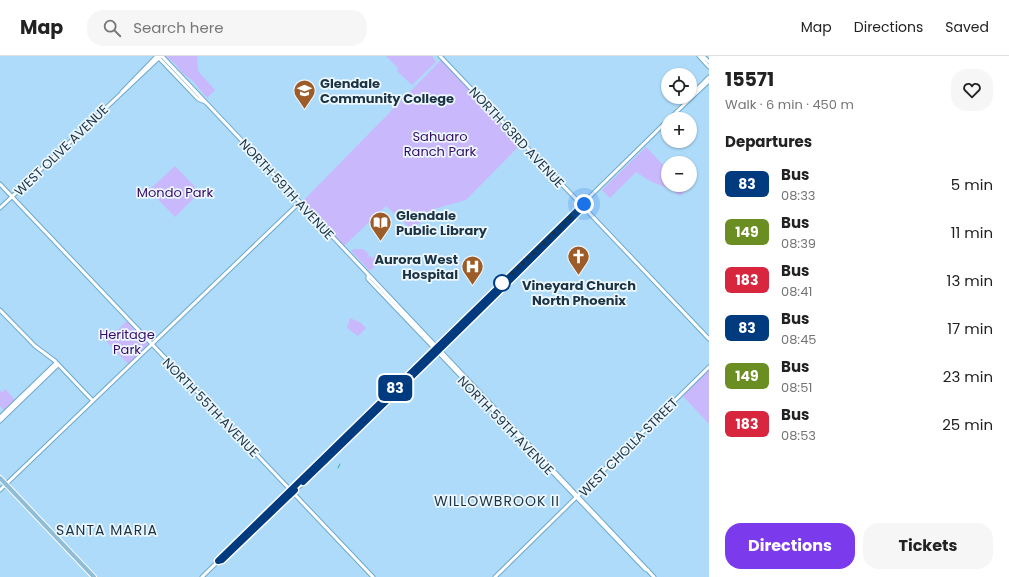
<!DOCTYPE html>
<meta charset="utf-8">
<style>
body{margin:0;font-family:Poppins,sans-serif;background:#f6f6f6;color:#222;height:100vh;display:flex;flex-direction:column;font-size:15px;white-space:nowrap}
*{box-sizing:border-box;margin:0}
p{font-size:13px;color:#767676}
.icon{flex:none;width:22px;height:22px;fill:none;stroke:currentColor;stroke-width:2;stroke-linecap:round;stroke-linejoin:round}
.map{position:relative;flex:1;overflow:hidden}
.side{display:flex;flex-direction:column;background:#fff;width:300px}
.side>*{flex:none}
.badge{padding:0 8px;border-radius:6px;font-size:14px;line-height:26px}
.buttons{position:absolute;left:661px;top:12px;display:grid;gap:8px}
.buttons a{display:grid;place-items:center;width:36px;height:36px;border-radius:50%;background:#fff;box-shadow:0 1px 3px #0004;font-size:20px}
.you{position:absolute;width:20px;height:20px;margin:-10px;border:3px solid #fff;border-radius:50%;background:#1a73e8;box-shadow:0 0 0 6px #1a73e833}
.map>.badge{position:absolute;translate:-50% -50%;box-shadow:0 0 0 2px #fff}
h2{padding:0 16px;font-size:15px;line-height:36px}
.round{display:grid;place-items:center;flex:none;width:42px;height:42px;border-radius:16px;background:#f6f6f6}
.headline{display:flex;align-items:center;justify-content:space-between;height:68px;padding:0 16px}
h1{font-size:19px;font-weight:700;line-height:30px}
.button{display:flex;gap:8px;margin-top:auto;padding:8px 16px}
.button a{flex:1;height:46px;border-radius:16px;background:#7c3aed;color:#fff;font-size:16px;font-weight:700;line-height:46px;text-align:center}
.button a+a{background:#f6f6f6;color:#222}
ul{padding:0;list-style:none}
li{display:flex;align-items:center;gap:12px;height:48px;padding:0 16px}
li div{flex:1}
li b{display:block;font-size:15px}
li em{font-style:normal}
li .badge{min-width:44px;font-weight:700;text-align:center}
header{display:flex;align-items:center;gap:24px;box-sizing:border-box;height:56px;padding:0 20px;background:#fff;border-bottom:1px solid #e0e0e0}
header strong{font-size:19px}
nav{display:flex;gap:22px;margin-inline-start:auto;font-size:14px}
.search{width:280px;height:36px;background:#f6f6f6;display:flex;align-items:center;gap:10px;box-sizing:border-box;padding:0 14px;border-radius:16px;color:#767676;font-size:15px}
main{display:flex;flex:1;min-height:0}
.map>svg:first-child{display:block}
</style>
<header>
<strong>Map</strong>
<div class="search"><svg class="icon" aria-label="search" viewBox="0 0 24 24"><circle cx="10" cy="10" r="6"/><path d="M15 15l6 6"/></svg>Search here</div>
<nav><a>Map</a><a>Directions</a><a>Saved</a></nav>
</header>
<main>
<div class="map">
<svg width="709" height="521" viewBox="0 0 709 521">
<rect width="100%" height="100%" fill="#addbf9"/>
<path fill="#cab8fc" d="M 166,0 L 197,0 L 198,15 L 215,34 L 207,42 L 192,24 L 182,17 L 176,9 Z
M 386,0 L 432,0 L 436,6 L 412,29 L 397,15 L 398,12 Z
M 441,4 L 521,88 L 466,144 L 434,153 L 412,174 L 386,150 L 344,190 L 302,146 Z
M 646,91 L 668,114 L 668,129 L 683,129 L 687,133 L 680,140 L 672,134 L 650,125 L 636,116 L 610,142 L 602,134 Z
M 175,110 L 200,136 L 175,161 L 149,134 Z
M 354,193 L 363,193 L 369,198 L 366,202 L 370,200 L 373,202 L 377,198 L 376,196 L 380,200 L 375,206 L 375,210 L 370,215 L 351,195 Z
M 350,262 L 361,267 L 366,272 L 358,280 L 347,272 Z
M 127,265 L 148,288 L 128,308 L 106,285 Z
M 709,314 L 709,368 L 683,340 Z
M 5,333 L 16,345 L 5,355 L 0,350 L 0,335 L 3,336 Z"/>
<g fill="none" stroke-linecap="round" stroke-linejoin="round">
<path stroke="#2ab097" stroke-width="1" d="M 338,412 L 340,408"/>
<defs>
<path id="secondary" d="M 157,0 L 198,43 L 205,46
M 162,0 L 654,521
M 440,0 L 709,283
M 699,0 L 709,11
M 703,0 L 709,6
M 122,36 L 157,0
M 690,40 L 709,21
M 684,48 L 689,41
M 669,63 L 709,25
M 0,128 L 373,521
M 0,152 L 161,0
M 368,220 L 368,223 L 645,513 L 648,514
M 0,254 L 35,290 L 55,305 L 93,345
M 409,264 L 418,271
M 0,361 L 56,307
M 0,365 L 58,309
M 0,434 L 299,147
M 218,505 L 222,505 L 438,297 L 581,153 L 582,150
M 202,521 L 668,64
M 495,521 L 709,311"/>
<path id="primary" d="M 0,422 L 94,521"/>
</defs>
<use href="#secondary" stroke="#6ea8cc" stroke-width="5"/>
<use href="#primary" stroke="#fff" stroke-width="6"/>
<use href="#secondary" stroke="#fff" stroke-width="3"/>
<use href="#primary" stroke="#8fbdd7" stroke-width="4"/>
</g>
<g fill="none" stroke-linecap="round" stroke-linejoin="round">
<defs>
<path id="line" d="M 295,434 L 222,504 L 218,505 L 582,150 L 581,153 C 490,246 396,336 303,426"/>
</defs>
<use href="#line" stroke="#fff" stroke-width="9"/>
<use href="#line" stroke="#003b80" stroke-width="6"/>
<path stroke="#1b3342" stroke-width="4" stroke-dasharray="0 7.2" d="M 502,227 L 584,148"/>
</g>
<defs>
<symbol id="university-pin" viewBox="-11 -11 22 30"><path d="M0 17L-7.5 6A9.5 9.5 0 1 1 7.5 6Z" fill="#9d5c27" stroke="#ecf7ff"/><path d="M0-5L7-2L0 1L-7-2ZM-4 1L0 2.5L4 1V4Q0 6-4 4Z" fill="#fff"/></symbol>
<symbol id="library-pin" viewBox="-11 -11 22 30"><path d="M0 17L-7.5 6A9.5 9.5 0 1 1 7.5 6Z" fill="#9d5c27" stroke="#ecf7ff"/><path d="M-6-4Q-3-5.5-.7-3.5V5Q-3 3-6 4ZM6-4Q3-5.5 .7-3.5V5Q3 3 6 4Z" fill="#fff"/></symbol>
<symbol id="church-pin" viewBox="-11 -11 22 30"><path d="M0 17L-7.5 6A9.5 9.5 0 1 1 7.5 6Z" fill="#9d5c27" stroke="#ecf7ff"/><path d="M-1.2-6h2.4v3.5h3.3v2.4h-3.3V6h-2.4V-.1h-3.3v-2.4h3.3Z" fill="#fff"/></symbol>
<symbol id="hospital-pin" viewBox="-11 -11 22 30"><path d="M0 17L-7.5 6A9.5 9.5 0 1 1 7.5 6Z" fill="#9d5c27" stroke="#ecf7ff"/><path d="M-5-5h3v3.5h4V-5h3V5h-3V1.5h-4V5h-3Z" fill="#fff"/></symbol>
</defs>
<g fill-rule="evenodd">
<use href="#university-pin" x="292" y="22" width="25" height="34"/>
<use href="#library-pin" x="368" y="154" width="25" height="34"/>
<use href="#church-pin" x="566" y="188" width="25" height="34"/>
<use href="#hospital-pin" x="460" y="198" width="25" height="34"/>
</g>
<circle fill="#fff" stroke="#003b80" stroke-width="2" cx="502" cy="227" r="8"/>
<g text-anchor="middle" stroke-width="3.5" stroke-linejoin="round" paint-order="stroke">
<g font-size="13" font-weight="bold" fill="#1b3342" stroke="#ecf7ff" text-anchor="start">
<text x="320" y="32">Glendale<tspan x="320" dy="15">Community College</tspan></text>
<text x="396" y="164">Glendale<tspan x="396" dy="15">Public Library</tspan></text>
<text x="458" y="208" text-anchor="end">Aurora West<tspan x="458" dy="15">Hospital</tspan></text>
<text x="579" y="234" text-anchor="middle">Vineyard Church<tspan x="579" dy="15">North Phoenix</tspan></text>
</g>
<g font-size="13" fill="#350b66" stroke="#ecf7ff">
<text x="440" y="85">Sahuaro<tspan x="440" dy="15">Ranch Park</tspan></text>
<text x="175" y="141">Mondo Park</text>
<text x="127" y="283">Heritage<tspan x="127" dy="15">Park</tspan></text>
</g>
<g font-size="13" fill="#1b3342" stroke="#ecf7ff">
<text transform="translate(517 81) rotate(47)" y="5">NORTH 63RD AVENUE</text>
<text transform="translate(61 94) rotate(-44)" y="5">WEST OLIVE AVENUE</text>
<text transform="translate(287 133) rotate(47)" y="5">NORTH 59TH AVENUE</text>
<text transform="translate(211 351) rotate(46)" y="5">NORTH 55TH AVENUE</text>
<text transform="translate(506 369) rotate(46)" y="5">NORTH 59TH AVENUE</text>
<text transform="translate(628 391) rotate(-45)" y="5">WEST CHOLLA STREET</text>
</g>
<g font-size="14" letter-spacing="1" fill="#1b3342" stroke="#ecf7ff">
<text x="497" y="450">WILLOWBROOK II</text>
<text x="107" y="479">SANTA MARIA</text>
</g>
</g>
</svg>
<div class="buttons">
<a><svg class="icon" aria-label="locate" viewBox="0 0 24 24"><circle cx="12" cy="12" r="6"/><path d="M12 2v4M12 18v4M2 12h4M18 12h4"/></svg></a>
<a>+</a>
<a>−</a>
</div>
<div class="you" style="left:584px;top:148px"></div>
<b class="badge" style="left:395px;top:332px;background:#003b80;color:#fff">83</b>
</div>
<section class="side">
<div class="headline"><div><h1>15571</h1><p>Walk · 6 min · 450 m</p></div><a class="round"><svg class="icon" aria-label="heart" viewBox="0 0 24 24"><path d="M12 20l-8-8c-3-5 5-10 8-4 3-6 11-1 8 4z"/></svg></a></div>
<h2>Departures</h2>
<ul>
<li><span class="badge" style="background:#003b80;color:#fff">83</span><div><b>Bus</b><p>08:33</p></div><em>5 min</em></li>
<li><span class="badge" style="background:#6b8e23;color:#fff">149</span><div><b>Bus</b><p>08:39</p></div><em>11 min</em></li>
<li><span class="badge" style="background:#d7263d;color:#fff">183</span><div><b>Bus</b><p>08:41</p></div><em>13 min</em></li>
<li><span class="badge" style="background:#003b80;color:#fff">83</span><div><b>Bus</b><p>08:45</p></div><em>17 min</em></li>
<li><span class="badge" style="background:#6b8e23;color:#fff">149</span><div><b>Bus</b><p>08:51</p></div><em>23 min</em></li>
<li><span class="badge" style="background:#d7263d;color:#fff">183</span><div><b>Bus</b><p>08:53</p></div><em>25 min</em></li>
</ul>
<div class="button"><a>Directions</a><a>Tickets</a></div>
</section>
</main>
